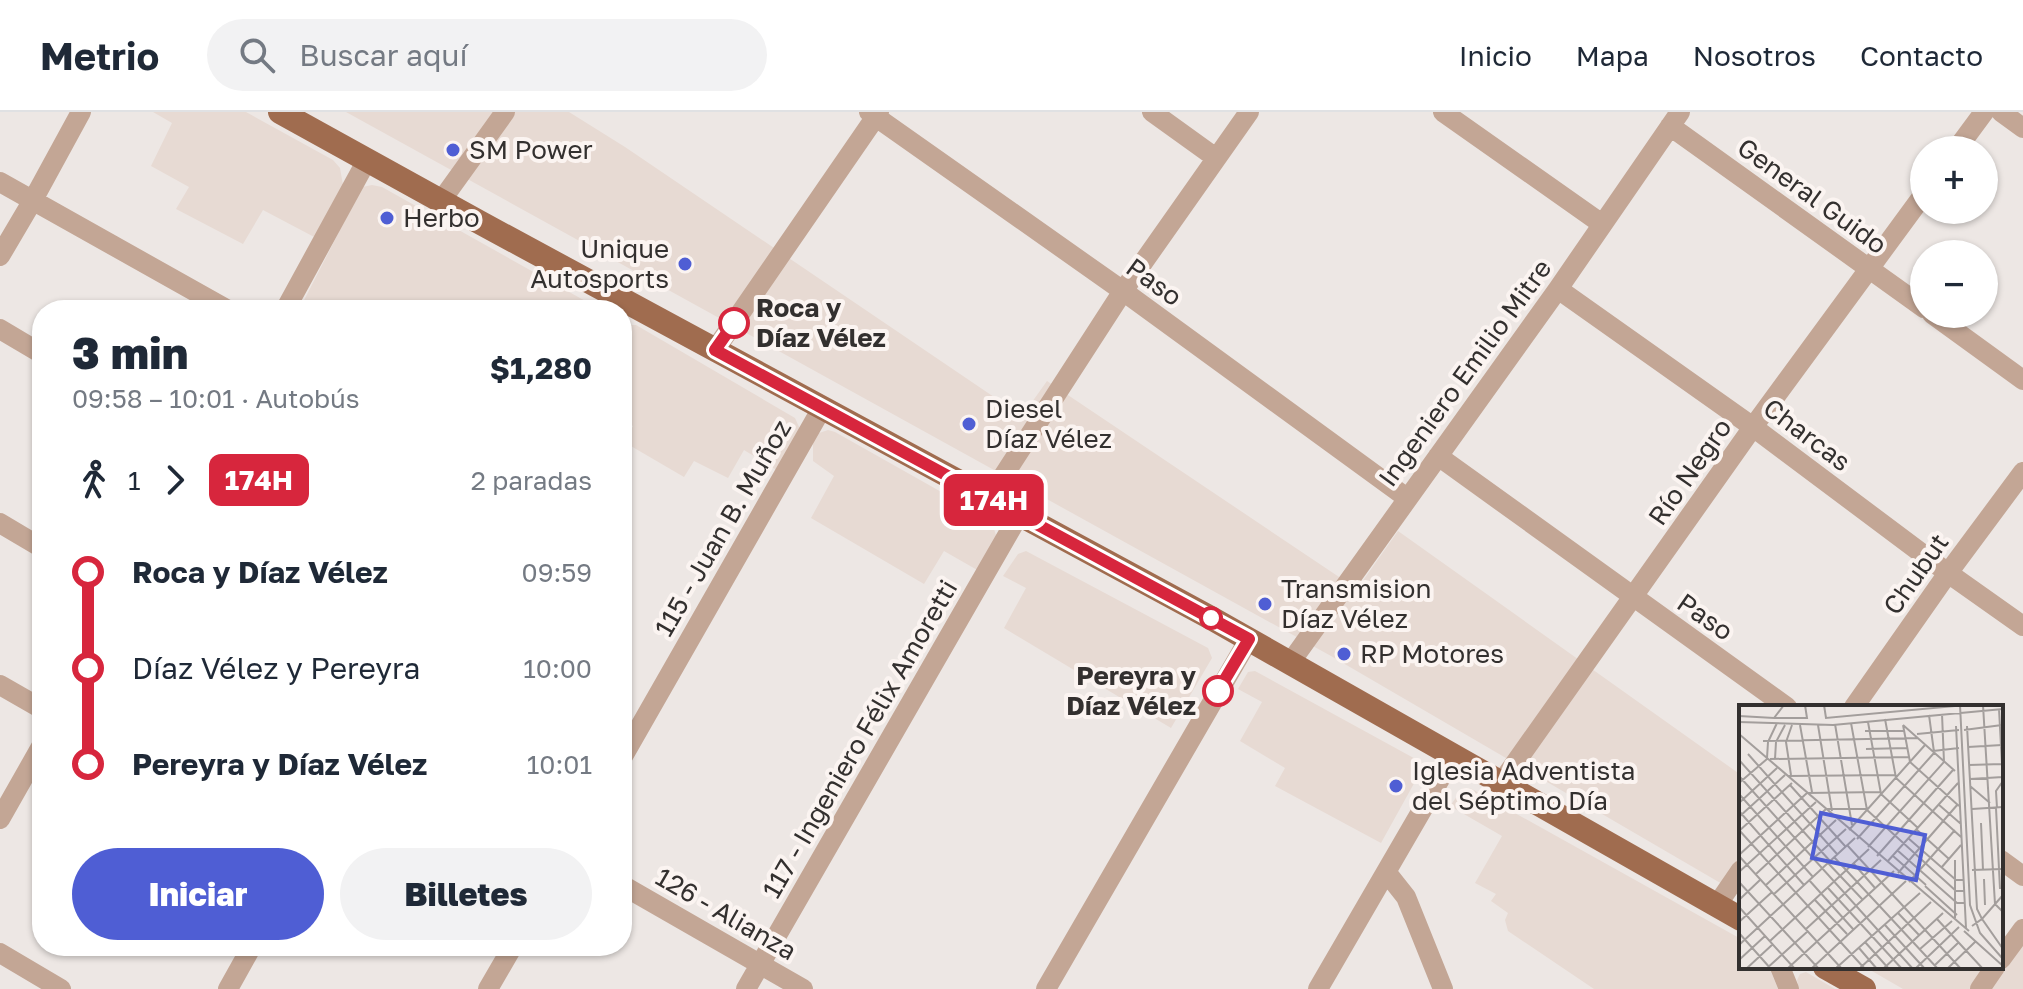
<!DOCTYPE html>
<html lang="es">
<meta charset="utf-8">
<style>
body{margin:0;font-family:"Golos Text",sans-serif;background:#f2f2f3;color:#1f2937;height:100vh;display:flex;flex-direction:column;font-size:30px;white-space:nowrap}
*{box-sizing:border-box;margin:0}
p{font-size:26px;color:#747a83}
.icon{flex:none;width:44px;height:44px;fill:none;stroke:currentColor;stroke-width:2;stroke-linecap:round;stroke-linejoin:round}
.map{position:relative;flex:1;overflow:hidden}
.drawer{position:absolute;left:32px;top:188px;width:600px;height:656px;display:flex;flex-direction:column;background:#fff;border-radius:32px;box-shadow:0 2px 6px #0004}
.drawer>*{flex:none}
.badge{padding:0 16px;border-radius:12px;font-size:28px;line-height:52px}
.controls{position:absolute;left:1910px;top:24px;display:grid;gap:16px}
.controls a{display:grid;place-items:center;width:88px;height:88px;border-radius:50%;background:#fff;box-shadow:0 2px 6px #0004;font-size:40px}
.map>.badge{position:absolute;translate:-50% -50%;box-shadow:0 0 0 4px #fff}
.legs{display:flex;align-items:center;gap:12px;height:88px;padding:0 40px;font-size:26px}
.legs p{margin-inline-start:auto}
.summary{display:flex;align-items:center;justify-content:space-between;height:136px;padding:0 40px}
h1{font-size:44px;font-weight:800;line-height:60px}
.button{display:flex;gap:16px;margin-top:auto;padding:16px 40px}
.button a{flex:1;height:92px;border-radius:48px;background:#4f5ed4;color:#fff;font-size:32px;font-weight:800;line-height:92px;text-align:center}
.button a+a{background:#f2f2f3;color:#1f2937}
ul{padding:0 40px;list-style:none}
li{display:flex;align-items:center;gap:28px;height:96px;font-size:30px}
li i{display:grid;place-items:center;width:12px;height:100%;margin:0 10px;background:currentColor}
li i::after{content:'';width:20px;height:20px;margin:-10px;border:6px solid;border-radius:50%;background:#fff}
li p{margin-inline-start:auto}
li:first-child i{background:linear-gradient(#0000 50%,currentColor 0)}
li:last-child i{background:linear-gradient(currentColor 50%,#0000 0)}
header{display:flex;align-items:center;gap:48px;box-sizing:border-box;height:112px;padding:0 40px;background:#fff;border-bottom:2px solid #e0e1e3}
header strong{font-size:38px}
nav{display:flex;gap:44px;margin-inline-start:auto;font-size:28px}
.search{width:560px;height:72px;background:#f2f2f3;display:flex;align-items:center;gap:20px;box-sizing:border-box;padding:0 28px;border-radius:44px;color:#747a83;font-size:30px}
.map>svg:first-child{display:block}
</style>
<header>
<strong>Metrio</strong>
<div class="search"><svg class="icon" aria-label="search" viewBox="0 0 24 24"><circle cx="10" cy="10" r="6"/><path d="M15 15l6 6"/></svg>Buscar aquí</div>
<nav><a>Inicio</a><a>Mapa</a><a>Nosotros</a><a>Contacto</a></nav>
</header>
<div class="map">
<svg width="2023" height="877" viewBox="0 0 2023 877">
<rect width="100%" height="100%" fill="#ede7e4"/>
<path fill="#e7dad3" d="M 153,0 L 246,0 L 333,48 L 340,56 L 343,73 L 318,127 L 263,98 L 243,132 L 176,97 L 189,75 L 151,54 L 172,11 Z
M 346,0 L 569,0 L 625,35 L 1022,304 L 1047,269 L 1357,477 L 1398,419 L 1741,663 L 1741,783 L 1331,544 Z
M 372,73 L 382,75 L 596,195 L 597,198 L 299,198 L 362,75 Z
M 628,213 L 636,213 L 795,306 L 800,317 L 778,359 L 744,338 L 728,366 L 694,349 L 684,365 L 624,330 L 633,314 L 622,308 L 622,215 Z
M 828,318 L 835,320 L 991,408 L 996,423 L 994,433 L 979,459 L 944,439 L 924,472 L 811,406 L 834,364 L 813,349 L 813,323 Z
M 1026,439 L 1208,536 L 1212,546 L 1171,616 L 1004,516 L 1026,476 L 1003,464 L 1018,442 Z
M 1255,559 L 1421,650 L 1422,657 L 1381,731 L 1275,674 L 1285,656 L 1240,629 L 1262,590 L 1238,577 L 1248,560 Z
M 1463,676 L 1470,676 L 1741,827 L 1741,855 L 1769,855 L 1778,877 L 1594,877 L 1508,819 L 1505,808 L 1508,801 L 1491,789 L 1496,782 L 1475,771 L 1502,724 L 1450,694 Z
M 2023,807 L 2023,877 L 1903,877 L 1865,855 L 2001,855 L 2001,839 Z
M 1806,860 L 1835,877 L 1799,877 L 1797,868 L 1800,862 Z"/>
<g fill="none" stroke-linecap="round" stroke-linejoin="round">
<path stroke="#c3a695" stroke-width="20" d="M 869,0 L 1123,179 L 1407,386
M 1152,0 L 1216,46
M 1443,0 L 1602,112
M 2001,0 L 2023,16
M 1670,14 L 1924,196
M 1956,38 L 1984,0
M 0,70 L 228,198
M 441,89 L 505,0
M 0,144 L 33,88 L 81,0
M 1558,177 L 1753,315 L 1948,461 L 2023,514
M 285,198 L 367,48
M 1932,202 L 2023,268
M 0,217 L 42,242
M 715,238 L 879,0
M 1438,344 L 1787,595
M 989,386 L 1123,179 L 1249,0
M 0,411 L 42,436
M 1290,551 L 1558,177 L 1680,0
M 0,573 L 42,597
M 1854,595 L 1948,461 L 2023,360
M 622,646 L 822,296
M 1501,671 L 1753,315 L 1924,82
M 0,707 L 42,633
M 2001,748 L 2023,764
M 1387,761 L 1406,785 L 1443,877
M 622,773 L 803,877
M 1717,793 L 1741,758
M 0,841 L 61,877
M 2001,847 L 2023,817
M 1780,855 L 1789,877
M 228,877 L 252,834
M 488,877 L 513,834
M 746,877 L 1019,403
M 1046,877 L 1249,527
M 1318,877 L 1454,643
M 1980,877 L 1995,855"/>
<path stroke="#a06c4f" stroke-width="24" d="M 280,0 L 479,110 L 1211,506 L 1741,807
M 1825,855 L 1864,877"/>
</g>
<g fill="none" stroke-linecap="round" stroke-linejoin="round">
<defs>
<path id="line-1" d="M 734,211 L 715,238 L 1249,527 L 1218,579"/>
</defs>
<use href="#line-1" stroke="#fff" stroke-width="18"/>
<use href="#line-1" stroke="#d7263d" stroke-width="12"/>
</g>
<g fill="#4f5ed4" stroke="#fbf4f1" stroke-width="3">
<circle cx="453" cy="38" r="8"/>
<circle cx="387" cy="106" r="8"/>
<circle cx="685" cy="152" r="8"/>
<circle cx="969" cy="312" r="8"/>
<circle cx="1265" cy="492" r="8"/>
<circle cx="1344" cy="542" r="8"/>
<circle cx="1396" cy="674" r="8"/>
</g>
<g fill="#fff" stroke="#d7263d" stroke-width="4">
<circle cx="734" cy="211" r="14"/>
<circle cx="1211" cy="506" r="10"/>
<circle cx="1218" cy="579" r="14"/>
</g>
<g text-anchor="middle" stroke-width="8" stroke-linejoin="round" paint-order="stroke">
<g font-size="26" fill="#33302f" stroke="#fbf4f1" text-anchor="start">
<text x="469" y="47">SM Power</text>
<text x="403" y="115">Herbo</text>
<text x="669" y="146" text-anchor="end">Unique<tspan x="669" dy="30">Autosports</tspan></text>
<text x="985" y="306">Diesel<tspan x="985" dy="30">Díaz Vélez</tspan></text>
<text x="1281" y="486">Transmision<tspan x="1281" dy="30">Díaz Vélez</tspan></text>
<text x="1360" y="551">RP Motores</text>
<text x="1412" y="668">Iglesia Adventista<tspan x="1412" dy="30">del Séptimo Día</tspan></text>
</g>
<g font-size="26" fill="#33302f" stroke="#fbf4f1">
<text transform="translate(1812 84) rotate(36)" y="9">General Guido</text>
<text transform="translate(1154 170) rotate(36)" y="9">Paso</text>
<text transform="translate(1465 261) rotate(-54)" y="9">Ingeniero Emilio Mitre</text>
<text transform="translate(1807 323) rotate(37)" y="9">Charcas</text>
<text transform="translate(1690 360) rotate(-55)" y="9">Río Negro</text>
<text transform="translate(723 416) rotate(-60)" y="9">115 - Juan B. Muñoz</text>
<text transform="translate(1916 462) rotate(-55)" y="9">Chubut</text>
<text transform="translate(1705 505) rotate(35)" y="9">Paso</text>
<text transform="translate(860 627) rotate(-60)" y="9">117 - Ingeniero Félix Amoretti</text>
<text transform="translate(726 802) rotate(30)" y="9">126 - Alianza</text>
</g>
<g font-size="26" font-weight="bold" fill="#33302f" stroke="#fbf4f1" text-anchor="start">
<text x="756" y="205">Roca y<tspan x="756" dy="30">Díaz Vélez</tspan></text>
<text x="1196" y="573" text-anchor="end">Pereyra y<tspan x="1196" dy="30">Díaz Vélez</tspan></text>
</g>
</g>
<g transform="translate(1739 593)">
<rect width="264" height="264" fill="#ede7e4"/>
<path fill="none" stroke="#a39e9c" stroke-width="2" d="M 85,0 L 87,13 L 216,1M 221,0 L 231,200 L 241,228 L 264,254M 244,0 L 256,199 L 264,207M 0,1 L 56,0M 260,4 L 264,78M 190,10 L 195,47M 0,11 L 35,13 L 45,0M 36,13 L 68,13 L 66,0M 146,14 L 157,73 L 222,132M 0,17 L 94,20 L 264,4M 129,17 L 142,89 L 179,123M 112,18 L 128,105 L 217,186 L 225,186M 96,19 L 113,120M 61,20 L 73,87M 79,20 L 93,106M 164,20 L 171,57 L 220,101M 164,20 L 216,66M 217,21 L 227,223M 228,21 L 238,204 L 243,214 L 264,190M 225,25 L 263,20M 126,26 L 165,26M 0,29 L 230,226M 178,29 L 220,25M 24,36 L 179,33M 229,42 L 263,40M 127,44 L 168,43M 194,46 L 220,43M 9,49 L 98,149M 28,53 L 29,37 L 38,18M 31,54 L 170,52M 36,54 L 37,37 L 46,20M 0,55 L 91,156M 230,60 L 263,59M 52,70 L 47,37 L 53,20M 0,71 L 174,264M 49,71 L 156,70M 231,74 L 264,72M 0,78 L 28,54M 51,80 L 106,141M 231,81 L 251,98M 0,89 L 74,172M 0,98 L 38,63M 199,99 L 222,119M 257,103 L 261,184M 258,103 L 257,86 L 264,76M 233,104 L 264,102M 0,106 L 65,180M 0,112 L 46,70M 242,118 L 244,165M 177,124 L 210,154M 0,125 L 126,264M 110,125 L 186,40M 0,126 L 53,78M 169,133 L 217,175 L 224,175M 118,134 L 195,48M 108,140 L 222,264M 129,142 L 205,57 L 203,9M 158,145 L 218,198 L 226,198M 0,150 L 68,88 L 142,87M 0,151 L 103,264M 138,151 L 214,65M 154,151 L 187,180M 95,152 L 199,264M 216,155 L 216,213M 148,157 L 219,78M 89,158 L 123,194M 115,159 L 136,183M 202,163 L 222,140M 233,165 L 264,164M 0,167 L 77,97M 159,168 L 219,99M 17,169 L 87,104 L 127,104M 245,174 L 246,200M 70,175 L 114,224M 0,177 L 80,264M 170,177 L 216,125M 27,180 L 97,115M 186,181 L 218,210M 89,183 L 163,264M 35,189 L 107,124M 0,195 L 22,174M 76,195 L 108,229M 0,202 L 56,264M 159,208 L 180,230M 198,214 L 244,264M 0,217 L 33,187M 146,220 L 186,264M 233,221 L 243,214 L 264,244M 67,224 L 142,155M 225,226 L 264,261M 0,228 L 32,264M 31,236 L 130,144M 126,237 L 150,264M 0,240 L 116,133M 120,243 L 138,264M 181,244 L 213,216M 0,255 L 26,231M 196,260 L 220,237M 7,264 L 34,239M 27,264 L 69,226M 48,264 L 155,166M 72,264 L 167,176M 96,264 L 181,188M 120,264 L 192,197M 144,264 L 204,208M 176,264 L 220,222M 208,264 L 236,237"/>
<path fill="#4f5ed4" fill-opacity="0.15" stroke="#4f5ed4" stroke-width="4" d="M 82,108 L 186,130 L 177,175 L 73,153 Z"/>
<rect width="264" height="264" fill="none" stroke="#33302f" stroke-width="4"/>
</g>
</svg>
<div class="controls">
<a>+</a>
<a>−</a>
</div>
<b class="badge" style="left:994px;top:388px;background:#d7263d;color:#fff">174H</b>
<section class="drawer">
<div class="summary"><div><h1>3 min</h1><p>09:58 – 10:01 · Autobús</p></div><b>$1,280</b></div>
<div class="legs"><svg class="icon" aria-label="walk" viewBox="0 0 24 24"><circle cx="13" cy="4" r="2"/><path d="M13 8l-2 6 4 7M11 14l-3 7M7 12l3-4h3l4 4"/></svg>1<svg class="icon" aria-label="forward" viewBox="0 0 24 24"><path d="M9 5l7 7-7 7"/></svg><b class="badge" style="background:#d7263d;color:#fff">174H</b><p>2 paradas</p></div>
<ul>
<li><i style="color:#d7263d"></i><b>Roca y Díaz Vélez</b><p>09:59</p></li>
<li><i style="color:#d7263d"></i><span>Díaz Vélez y Pereyra</span><p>10:00</p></li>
<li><i style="color:#d7263d"></i><b>Pereyra y Díaz Vélez</b><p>10:01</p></li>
</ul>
<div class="button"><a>Iniciar</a><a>Billetes</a></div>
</section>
</div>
